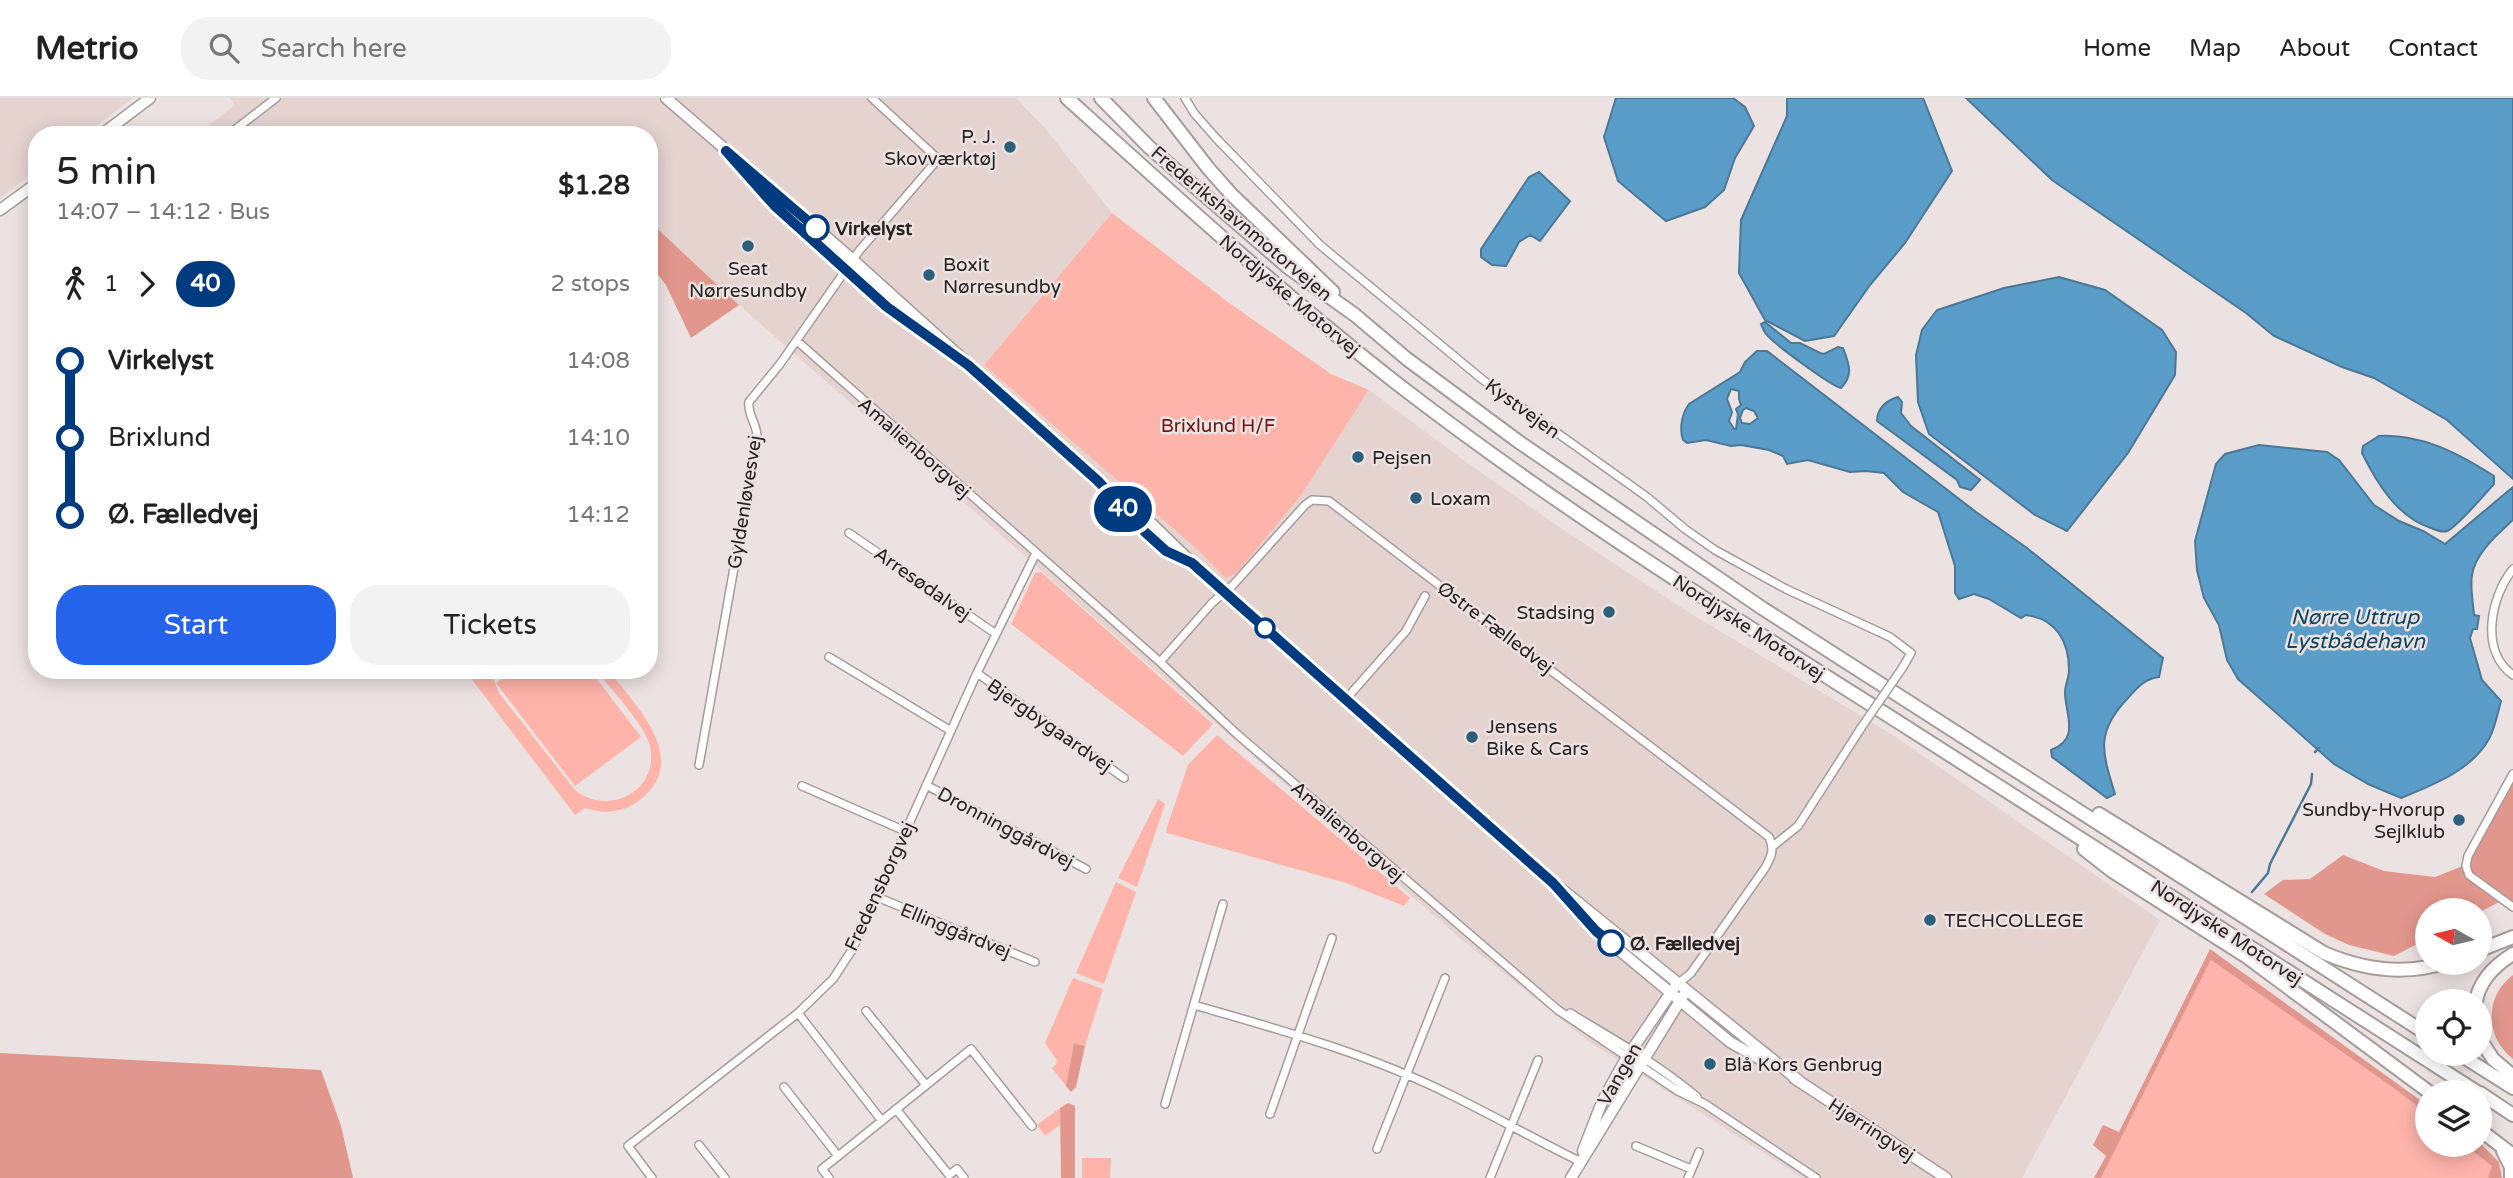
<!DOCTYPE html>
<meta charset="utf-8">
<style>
body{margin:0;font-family:"Varela Round",sans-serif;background:#f2f2f2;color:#222;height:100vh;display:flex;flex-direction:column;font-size:26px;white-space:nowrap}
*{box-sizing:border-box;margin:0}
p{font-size:23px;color:#767676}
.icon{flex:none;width:38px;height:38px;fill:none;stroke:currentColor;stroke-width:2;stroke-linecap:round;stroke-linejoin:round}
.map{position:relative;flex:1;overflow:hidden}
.sheet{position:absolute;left:28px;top:28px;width:630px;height:553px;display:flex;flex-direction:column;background:#fff;border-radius:28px;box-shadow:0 4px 18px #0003}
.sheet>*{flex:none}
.badge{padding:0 14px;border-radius:23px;font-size:24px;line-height:46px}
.needle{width:46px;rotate:278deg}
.buttons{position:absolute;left:2415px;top:800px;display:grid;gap:14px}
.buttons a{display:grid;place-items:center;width:77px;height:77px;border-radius:50%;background:#fff;box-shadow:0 4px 18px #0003;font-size:35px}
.map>.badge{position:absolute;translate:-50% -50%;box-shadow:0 0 0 4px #fff}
.legs{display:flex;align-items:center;gap:10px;height:77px;padding:0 28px;font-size:23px}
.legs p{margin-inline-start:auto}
.summary{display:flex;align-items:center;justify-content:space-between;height:119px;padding:0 28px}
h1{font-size:38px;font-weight:600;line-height:52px}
.action{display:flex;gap:14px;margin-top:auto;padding:14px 28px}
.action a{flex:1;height:80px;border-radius:28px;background:#2563eb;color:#fff;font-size:28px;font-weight:600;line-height:80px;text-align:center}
.action a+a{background:#f2f2f2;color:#222}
ul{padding:0 28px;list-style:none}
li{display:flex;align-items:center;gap:24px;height:77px;font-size:26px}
li i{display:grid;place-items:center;width:10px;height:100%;margin:0 9px;background:currentColor}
li i::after{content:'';width:18px;height:18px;margin:-9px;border:5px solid;border-radius:50%;background:#fff}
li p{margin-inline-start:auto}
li:first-child i{background:linear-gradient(#0000 50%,currentColor 0)}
li:last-child i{background:linear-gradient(currentColor 50%,#0000 0)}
header{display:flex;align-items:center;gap:42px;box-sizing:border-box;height:98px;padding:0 35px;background:#fff;border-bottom:2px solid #e0e0e0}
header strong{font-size:33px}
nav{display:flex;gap:38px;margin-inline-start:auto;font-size:24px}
.search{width:490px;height:63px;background:#f2f2f2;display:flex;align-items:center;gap:18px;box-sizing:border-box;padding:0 24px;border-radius:28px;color:#767676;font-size:26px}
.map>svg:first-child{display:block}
</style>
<header>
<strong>Metrio</strong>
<div class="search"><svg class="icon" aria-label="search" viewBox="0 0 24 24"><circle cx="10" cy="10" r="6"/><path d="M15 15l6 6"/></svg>Search here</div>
<nav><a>Home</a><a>Map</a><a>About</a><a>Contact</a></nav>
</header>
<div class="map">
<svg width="2513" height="1080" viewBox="0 0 2513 1080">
<rect width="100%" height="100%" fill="#ece2e1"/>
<path fill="#e5d3d0" d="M 0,0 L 133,0 L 84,37 L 37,37 L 37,72 L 0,100 Z
M 230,0 L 1016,0 L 1044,29 L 1112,115 L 984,267 L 1199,453 L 1224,479 L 1302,396 L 1369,292 L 1466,364 L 1565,433 L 1696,519 L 1893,637 L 2160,822 L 2022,1080 L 1803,1080 L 1588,943 L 1461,841 L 739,207 L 649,123 L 649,37 L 196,37 L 235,7 Z"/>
<path fill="#feb4a9" d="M 1112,115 L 1232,207 L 1331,276 L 1369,292 L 1302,396 L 1236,476 L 1225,480 L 1199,453 L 984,267 Z
M 1041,474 L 1213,626 L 1183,658 L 1011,526 L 1035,475 Z
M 480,572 L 490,572 L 499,595 L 575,692 C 608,719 660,693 650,648 C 645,627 610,590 596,572 L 608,572 C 636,608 694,664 637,704 C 622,715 603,716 585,710 L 575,717 L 471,580 Z
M 513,572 L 590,572 L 641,639 L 575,688 L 496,585 Z
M 1217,637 L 1410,800 L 1404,808 L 1346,785 L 1167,735 L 1166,732 L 1188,667 Z
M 1158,701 L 1165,706 L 1137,789 L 1118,780 Z
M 1116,784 L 1136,794 L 1104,886 L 1076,875 Z
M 2211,862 L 2395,991 L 2427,1016 L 2427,1046 L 2465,1047 L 2493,1068 L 2488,1080 L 2101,1080 Z
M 1073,880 L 1103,891 L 1085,948 L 1074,945 L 1066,988 L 1052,970 L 1058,964 L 1045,945 Z
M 1060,1010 L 1060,1027 L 1045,1038 L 1037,1027 Z
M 1082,1060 L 1111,1060 L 1110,1080 L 1082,1080 Z"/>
<path fill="#e2978c" d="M 649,123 L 739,207 L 691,240 L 666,187 L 649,165 Z
M 2513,680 L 2513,803 L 2507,800 L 2480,814 L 2480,812 L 2427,812 L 2427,841 L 2394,858 L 2349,847 L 2325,836 L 2264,796 L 2283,782 L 2310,781 L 2343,757 L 2384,773 L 2435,779 L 2468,766 Z
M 2210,851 L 2427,1007 L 2427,1016 L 2395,991 L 2211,862 L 2101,1080 L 2094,1080 L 2106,1058 L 2093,1047 L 2103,1027 L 2119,1034 Z
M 2513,877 L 2513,961 C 2485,940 2484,898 2513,877 Z
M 1074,945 L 1085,948 L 1076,989 L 1071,994 L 1066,988 Z
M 0,955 L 321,972 L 341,1028 L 353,1080 L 0,1080 Z
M 1068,1005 L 1075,1008 L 1075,1080 L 1061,1080 L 1060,1010 Z
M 2480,1045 L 2499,1064 L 2502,1080 L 2488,1080 L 2492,1068 L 2465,1047 Z"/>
<path fill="#5a9dc8" stroke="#4b7896" stroke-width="2" fill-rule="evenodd" d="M 1616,0 L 1733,0 L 1745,9 L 1754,28 L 1735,60 L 1724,92 L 1705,109 L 1666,123 L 1618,83 L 1604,39 Z
M 1787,0 L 1923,0 L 1952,73 L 1905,145 L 1870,187 L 1834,238 L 1805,243 L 1765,222 L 1739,175 L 1741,122 L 1787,18 Z
M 1966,0 L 2513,0 L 2513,381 L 2447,322 L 2374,280 L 2342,269 L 2274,238 L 2246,215 L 2052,82 Z
M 1539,74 L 1570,103 L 1540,143 L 1530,137 L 1519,144 L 1506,168 L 1492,167 L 1481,159 L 1481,151 L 1529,79 Z
M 2059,179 L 2105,192 L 2162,232 L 2176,254 L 2175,277 L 2128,355 L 2067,433 L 2035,417 L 1929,336 L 1918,304 L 1916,257 L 1922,232 L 1937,212 L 2004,190 Z
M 1765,224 L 1791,245 L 1800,245 L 1820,255 L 1824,256 L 1838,249 L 1843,250 C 1849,266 1854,277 1841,290 C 1831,288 1774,246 1766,236 C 1763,232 1763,231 1761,226 Z
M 1757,253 L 1767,253 L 1976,414 L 2027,450 L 2163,560 L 2159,579 C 2144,581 2137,590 2128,600 C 2095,634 2102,654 2115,696 L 2107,700 L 2052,659 L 2051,652 C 2081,641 2065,616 2065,594 C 2065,587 2069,580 2069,572 C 2069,543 2056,521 2026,517 L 2021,520 L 1989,501 L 1974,496 L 1959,501 L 1955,495 L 1955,468 L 1938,414 L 1903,394 L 1884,375 L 1866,373 L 1850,374 L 1808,362 L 1787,366 L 1783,358 L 1769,352 L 1741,347 L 1731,348 L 1706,342 L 1687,345 L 1683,342 C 1679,330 1682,316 1689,306 L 1740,274 L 1745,264 ZM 1731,291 L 1739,293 L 1739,301 L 1741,307 L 1736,311 L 1738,316 L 1736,331 L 1734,331 L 1729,323 L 1732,314 L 1727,301 ZM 1746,310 L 1754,313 L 1758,320 L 1750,326 L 1742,325 L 1740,320 L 1743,312 Z
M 1898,299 L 1902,304 L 1901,315 L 1911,328 L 1980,382 L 1971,392 L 1960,389 L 1957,382 L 1877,323 C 1877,310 1887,302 1898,299 Z
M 2379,338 C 2422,336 2458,355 2494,378 L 2494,386 C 2486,395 2456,430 2447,433 C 2442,435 2436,432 2431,430 C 2397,419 2377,385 2362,355 L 2363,348 Z
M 2259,347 L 2327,354 L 2339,362 L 2374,407 L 2399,423 L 2423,433 L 2445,446 L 2513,389 L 2513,422 C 2498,436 2475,455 2472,477 C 2470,490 2473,504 2474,517 L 2479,518 L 2477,531 L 2473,531 L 2470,540 L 2482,582 L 2501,603 C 2498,614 2495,629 2490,639 C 2473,672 2433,687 2401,700 L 2368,686 L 2334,666 L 2238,581 L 2227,562 L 2219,527 L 2204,500 L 2197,472 L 2195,443 L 2216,366 L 2225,356 Z"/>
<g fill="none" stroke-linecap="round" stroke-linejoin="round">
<path stroke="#4b7896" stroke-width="2.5" d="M 2315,654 L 2319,650
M 2252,794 L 2268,775 L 2270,766 L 2311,686 L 2312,676"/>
<defs>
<path id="street" d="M 1185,0 L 1194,15 L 1216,40 L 1320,147 L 1483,282 L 1647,399 L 1685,431 L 1715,452 L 1786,491 L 1890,539 L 1911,555 L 1903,569
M 228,37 L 276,0
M 797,243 L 1160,564 L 1238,637 L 1558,912 L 1678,993 L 1705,1006 L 1816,1080
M 849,435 L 996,536
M 2513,471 C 2491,498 2479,553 2513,577
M 829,559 L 951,633
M 1160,564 L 1212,505 L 1233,487 L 1305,407 L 1312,402 L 1329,403 L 1769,739 C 1775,752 1771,759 1765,770 L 1691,875 L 1679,885
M 977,575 L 1124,680
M 1346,601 L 1406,533 L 1425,498
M 699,667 L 757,340 C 758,327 747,317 749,304 L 780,266 L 859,153 L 938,61 L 872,0
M 2513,676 L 2468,758 L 2466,768 L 2469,777 L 2513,809
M 926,687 L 1086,771
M 802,688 L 905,733
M 1773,748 L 1798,728 L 1861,630
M 877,799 L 1035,864
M 1194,907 C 1281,932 1369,956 1451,997 C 1494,1018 1536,1042 1579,1063
M 866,913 L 926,987
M 798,915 L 882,1023
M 1570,915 C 1613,941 1658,966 1697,999
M 784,989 L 838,1058
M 1165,1006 L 1223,806
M 896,1011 L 949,1077 L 957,1071 L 964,1080
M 1270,1016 L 1332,840
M 699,1047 L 725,1080
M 1636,1048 L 1691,1071
M 1377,1051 L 1445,880
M 652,1080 L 628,1048 L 798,915 L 833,881 L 852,852 L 977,575 L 1036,455
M 829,1080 L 822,1071 L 971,951 L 1032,1028
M 1490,1080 L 1538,962
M 1688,1080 L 1699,1054"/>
<path id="secondary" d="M 666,0 L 853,162 L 1098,383 L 1152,426 L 1192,465 L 1554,785 L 1798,982
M 101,37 L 150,0
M 739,69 C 764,99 792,123 821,149 C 860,185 899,219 942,249
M 0,112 L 37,85
M 1112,399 L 1166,453 L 1185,462
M 1565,799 L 1596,833 L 1730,944 L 1772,968
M 1794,980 L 1946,1080
M 1583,1053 L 1602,1004 L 1627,959 L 1674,890
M 1571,1080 L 1683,898"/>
<path id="highway" d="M 1067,0 C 1174,97 1281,195 1395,284 C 1560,412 1738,522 1914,634 C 2102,754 2289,874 2477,994
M 1101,0 L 1149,49 L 1289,170 L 1355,217 L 1407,261 L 1519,344 L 1762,510 L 2427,936
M 1154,0 L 1208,70 L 1231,96 L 1333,194
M 2099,716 L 2324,855 C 2364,872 2405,878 2447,864
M 2084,751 L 2112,773 L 2247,859 L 2429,994
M 2480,852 L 2513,839
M 2476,903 C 2480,881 2495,867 2513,856
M 2480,941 L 2493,961 L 2513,978
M 2459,956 L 2513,990
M 2480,995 L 2513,1017
M 2480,1032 L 2513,1057
M 2503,1053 L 2511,1069 L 2511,1080"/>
</defs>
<use href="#street" stroke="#a59c9b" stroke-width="10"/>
<use href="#secondary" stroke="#a59c9b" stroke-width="13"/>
<use href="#highway" stroke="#a59c9b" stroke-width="16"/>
<use href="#street" stroke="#fff" stroke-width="7"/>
<use href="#secondary" stroke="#fff" stroke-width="10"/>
<use href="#highway" stroke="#fff" stroke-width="12"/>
<defs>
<path id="street-bridge" d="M 1861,630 L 1903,569"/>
</defs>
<use href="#street-bridge" stroke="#a59c9b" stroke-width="10" stroke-linecap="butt"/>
<use href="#street-bridge" stroke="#fff" stroke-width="7"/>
</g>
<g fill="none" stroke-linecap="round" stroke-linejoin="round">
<defs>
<path id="line-1" d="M 816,130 L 726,53 L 775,108 L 887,209 L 968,267 L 986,283 L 1098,383 L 1146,435 L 1166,453 L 1192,465 L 1238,506 L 1553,785 L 1596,833 L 1611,845"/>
</defs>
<use href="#line-1" stroke="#fff" stroke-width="16"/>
<use href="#line-1" stroke="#003b80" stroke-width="10"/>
</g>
<g fill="#2d5f7c" stroke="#ece2e1" stroke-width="2.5">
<circle cx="1010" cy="49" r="7"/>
<circle cx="748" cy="148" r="7"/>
<circle cx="929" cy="177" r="7"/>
<circle cx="1358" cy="359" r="7"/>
<circle cx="1416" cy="400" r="7"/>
<circle cx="1609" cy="514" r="7"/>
<circle cx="1472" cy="639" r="7"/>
<circle cx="2459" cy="722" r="7"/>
<circle cx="1930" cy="822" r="7"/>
<circle cx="1710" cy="966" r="7"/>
</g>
<g fill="#fff" stroke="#003b80" stroke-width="3.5">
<circle cx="816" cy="130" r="12"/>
<circle cx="1265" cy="530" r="9"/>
<circle cx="1611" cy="845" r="12"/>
</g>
<g text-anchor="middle" stroke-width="5" stroke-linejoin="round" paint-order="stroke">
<g font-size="19" fill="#272323" stroke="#ece2e1" text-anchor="start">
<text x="996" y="45" text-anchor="end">P. J.<tspan x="996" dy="22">Skovværktøj</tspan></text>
<text x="943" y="173">Boxit<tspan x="943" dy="22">Nørresundby</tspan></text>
<text x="748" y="177" text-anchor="middle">Seat<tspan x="748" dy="22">Nørresundby</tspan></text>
<text x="1372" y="366">Pejsen</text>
<text x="1430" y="407">Loxam</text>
<text x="1595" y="521" text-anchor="end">Stadsing</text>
<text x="1486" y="635">Jensens<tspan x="1486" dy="22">Bike &amp; Cars</tspan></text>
<text x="2445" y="718" text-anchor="end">Sundby-Hvorup<tspan x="2445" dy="22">Sejlklub</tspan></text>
<text x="1944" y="829">TECHCOLLEGE</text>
<text x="1724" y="973">Blå Kors Genbrug</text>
</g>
<g font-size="19" fill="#272323" stroke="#ece2e1">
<text transform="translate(1242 125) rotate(40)" y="7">Frederikshavnmotorvejen</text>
<text transform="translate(1290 197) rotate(40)" y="7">Nordjyske Motorvej</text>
<text transform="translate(1523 310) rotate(36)" y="7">Kystvejen</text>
<text transform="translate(915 349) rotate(41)" y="7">Amalienborgvej</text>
<text transform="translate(744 404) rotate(-81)" y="7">Gyldenløvesvej</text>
<text transform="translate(923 485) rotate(35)" y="7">Arresødalvej</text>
<text transform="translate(1496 529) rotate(37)" y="7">Østre Fælledvej</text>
<text transform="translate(1749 529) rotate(33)" y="7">Nordjyske Motorvej</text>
<text transform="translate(1050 627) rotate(35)" y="7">Bjergbygaardvej</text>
<text transform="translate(1006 729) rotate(28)" y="7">Dronninggårdvej</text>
<text transform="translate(1348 733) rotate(41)" y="7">Amalienborgvej</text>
<text transform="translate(879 788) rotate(-65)" y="7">Fredensborgvej</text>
<text transform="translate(956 832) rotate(22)" y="7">Ellinggårdvej</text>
<text transform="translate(2227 834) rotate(33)" y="7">Nordjyske Motorvej</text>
<text transform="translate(1619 976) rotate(-60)" y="7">Vangen</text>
<text transform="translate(1872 1031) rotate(33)" y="7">Hjørringvej</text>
</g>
<g font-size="19" font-weight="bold" fill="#272323" stroke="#ece2e1" text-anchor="start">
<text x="835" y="137">Virkelyst</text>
<text x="1630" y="852">Ø. Fælledvej</text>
</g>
<g font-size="19" fill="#6c1410" stroke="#ece2e1">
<text x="1218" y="334">Brixlund H/F</text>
</g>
<g font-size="21" font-style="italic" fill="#0c4461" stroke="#ece2e1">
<text x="2355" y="526">Nørre Uttrup<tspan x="2355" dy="24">Lystbådehavn</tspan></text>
</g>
</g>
</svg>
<div class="buttons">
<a><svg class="needle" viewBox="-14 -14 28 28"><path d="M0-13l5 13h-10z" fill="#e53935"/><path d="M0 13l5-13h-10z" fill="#767676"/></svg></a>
<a><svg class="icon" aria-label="locate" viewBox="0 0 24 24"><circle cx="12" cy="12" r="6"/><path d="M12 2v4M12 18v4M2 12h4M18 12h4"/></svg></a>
<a><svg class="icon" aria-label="layers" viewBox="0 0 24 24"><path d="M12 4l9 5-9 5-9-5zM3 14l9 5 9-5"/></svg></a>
</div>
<b class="badge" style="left:1123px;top:411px;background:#003b80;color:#fff">40</b>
<section class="sheet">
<div class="summary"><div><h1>5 min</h1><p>14:07 – 14:12 · Bus</p></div><b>$1.28</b></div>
<div class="legs"><svg class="icon" aria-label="walk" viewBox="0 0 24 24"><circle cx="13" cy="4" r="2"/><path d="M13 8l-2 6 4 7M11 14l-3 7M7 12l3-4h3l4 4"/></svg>1<svg class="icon" aria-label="forward" viewBox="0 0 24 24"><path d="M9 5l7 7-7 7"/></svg><b class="badge" style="background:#003b80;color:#fff">40</b><p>2 stops</p></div>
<ul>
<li><i style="color:#003b80"></i><b>Virkelyst</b><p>14:08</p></li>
<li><i style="color:#003b80"></i><span>Brixlund</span><p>14:10</p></li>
<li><i style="color:#003b80"></i><b>Ø. Fælledvej</b><p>14:12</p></li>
</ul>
<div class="action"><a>Start</a><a>Tickets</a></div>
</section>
</div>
